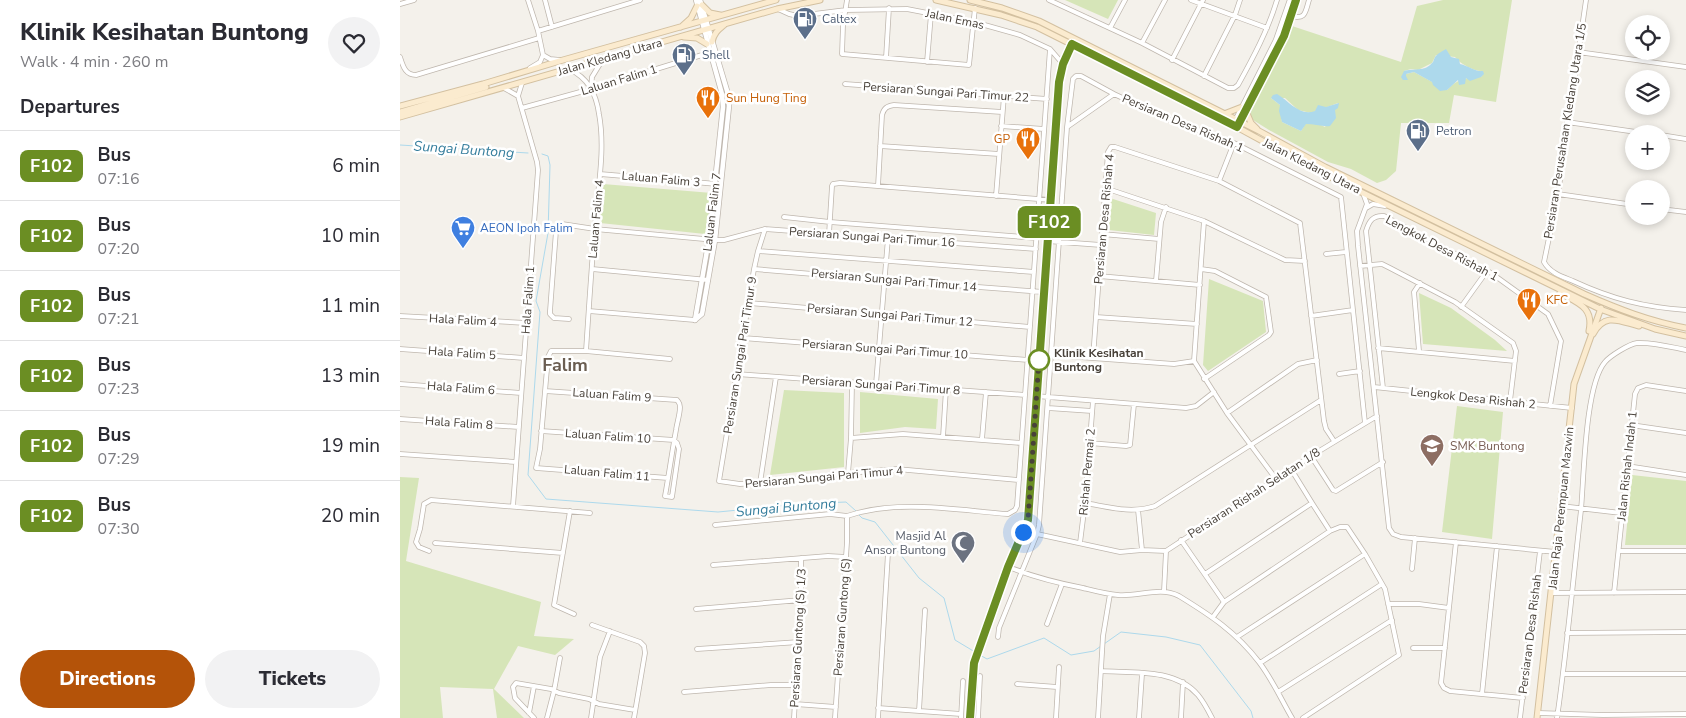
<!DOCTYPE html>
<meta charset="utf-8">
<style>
body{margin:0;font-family:"Nunito Sans",sans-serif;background:#f2f2f3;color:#2b2b33;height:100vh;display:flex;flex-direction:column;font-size:19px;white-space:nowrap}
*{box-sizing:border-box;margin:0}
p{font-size:16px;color:#7c7c81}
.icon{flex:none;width:28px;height:28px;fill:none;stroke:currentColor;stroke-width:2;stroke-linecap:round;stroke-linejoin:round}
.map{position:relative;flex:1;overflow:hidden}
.side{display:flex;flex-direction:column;background:#fff;width:400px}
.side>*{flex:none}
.badge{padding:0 10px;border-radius:8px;font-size:18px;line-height:32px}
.buttons{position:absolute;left:1225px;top:15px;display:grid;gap:10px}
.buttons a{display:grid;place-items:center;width:45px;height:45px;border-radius:50%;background:#fff;box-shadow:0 2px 8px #0003;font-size:25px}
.you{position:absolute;width:25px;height:25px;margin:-12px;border:4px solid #fff;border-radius:50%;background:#1a73e8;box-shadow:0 0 0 8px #1a73e833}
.map>.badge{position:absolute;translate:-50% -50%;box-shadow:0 0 0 2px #fff}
h2{padding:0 20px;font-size:19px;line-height:45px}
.round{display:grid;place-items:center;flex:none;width:52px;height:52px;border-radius:26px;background:#f2f2f3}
.summary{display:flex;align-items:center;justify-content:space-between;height:85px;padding:0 20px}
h1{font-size:24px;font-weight:800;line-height:38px}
.cta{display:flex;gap:10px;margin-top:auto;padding:10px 20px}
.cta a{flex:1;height:58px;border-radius:30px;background:#b45309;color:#fff;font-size:20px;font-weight:800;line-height:58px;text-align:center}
.cta a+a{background:#f2f2f3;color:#2b2b33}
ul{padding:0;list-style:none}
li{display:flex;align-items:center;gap:15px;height:70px;padding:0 20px;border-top:1px solid #e1e1e2}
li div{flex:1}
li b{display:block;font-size:19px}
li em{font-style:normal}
li .badge{min-width:55px;font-weight:700;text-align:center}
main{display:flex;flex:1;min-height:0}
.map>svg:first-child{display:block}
</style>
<main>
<section class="side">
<div class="summary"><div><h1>Klinik Kesihatan Buntong</h1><p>Walk · 4 min · 260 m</p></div><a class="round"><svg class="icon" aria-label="heart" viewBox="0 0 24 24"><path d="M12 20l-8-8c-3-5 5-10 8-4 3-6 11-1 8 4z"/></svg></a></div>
<h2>Departures</h2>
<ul>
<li><span class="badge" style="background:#6b8e23;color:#fff">F102</span><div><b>Bus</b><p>07:16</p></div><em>6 min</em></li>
<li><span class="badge" style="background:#6b8e23;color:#fff">F102</span><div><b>Bus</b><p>07:20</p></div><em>10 min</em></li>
<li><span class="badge" style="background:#6b8e23;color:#fff">F102</span><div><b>Bus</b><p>07:21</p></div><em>11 min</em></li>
<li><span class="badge" style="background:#6b8e23;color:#fff">F102</span><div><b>Bus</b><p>07:23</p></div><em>13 min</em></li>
<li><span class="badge" style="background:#6b8e23;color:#fff">F102</span><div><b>Bus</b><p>07:29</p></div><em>19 min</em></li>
<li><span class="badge" style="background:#6b8e23;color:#fff">F102</span><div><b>Bus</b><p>07:30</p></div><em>20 min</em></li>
</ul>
<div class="cta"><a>Directions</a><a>Tickets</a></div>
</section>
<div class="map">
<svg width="1286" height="718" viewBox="0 0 1286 718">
<rect width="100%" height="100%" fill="#f4f1eb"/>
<path fill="#d6e5b8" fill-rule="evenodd" d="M 665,0 L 718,0 L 708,19 Z
M 1043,0 L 1112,0 L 1096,102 L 1054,95 L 1049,123 L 1001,123 L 996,171 L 986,180 L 977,183 L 951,169 L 928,162 L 869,130 L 853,120 L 851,116 L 851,110 L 892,26 L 1001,62 L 1017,6 ZM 1036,55 L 1055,57 C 1060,64 1075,72 1083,71 L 1083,74 L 1081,77 C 1067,77 1057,79 1047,90 L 1014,72 L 1006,74 L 1005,76 L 1004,71 L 1011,69 L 1018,70 L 1032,63 ZM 871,98 L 885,98 L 898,110 L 911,113 L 938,103 L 925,127 L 919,124 L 906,123 L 901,131 L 882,122 L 880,105 Z
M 203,184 L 312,193 L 308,221 L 305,234 L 200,223 Z
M 710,198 L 756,213 L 754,235 L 709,230 Z
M 809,279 L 863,301 L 866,332 L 808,371 L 803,365 Z
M 1019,293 L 1051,308 L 1095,340 L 1107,351 L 1023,344 Z
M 384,390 L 444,393 L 444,467 L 370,475 Z
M 460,392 L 538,399 L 536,429 L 505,427 L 460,433 Z
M 1057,406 L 1103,412 L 1092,539 L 1042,532 Z
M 1232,475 L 1286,481 L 1286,545 L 1225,545 Z
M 0,477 L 19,478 L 6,561 L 141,602 L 134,636 L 174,639 L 155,655 L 118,646 L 94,689 L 124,718 L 97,718 L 93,689 L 40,687 L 43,718 L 0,718 Z"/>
<path fill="#add9ec" d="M 1046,49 L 1051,57 L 1059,59 L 1060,64 C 1069,66 1075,72 1083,71 L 1084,74 L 1081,77 L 1070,81 L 1066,78 L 1065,84 L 1059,85 L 1058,80 L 1047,90 L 1040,91 L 1033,85 L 1032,82 L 1014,72 L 1006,74 L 1006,76 L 1008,80 L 1003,80 L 1001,77 L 1004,71 C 1013,68 1025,72 1032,63 C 1034,62 1034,57 1036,56 C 1038,53 1043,51 1046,49 Z
M 877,94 C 889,101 900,117 915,111 L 918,105 L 926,107 L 939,103 L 938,108 L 935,110 L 936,118 L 930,126 C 923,127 914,124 906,124 L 901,131 L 882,122 L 879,111 L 880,105 L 871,98 L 873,95 Z"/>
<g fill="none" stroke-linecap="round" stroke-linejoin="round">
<path stroke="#add9ec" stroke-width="1" d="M 0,145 L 128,153
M 142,154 L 148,156 L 150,165 L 148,233 L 136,301 L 140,312 L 128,475 L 146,499 L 318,512 L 400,504 L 446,502 L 456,511
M 458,514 L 462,518 L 475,522 L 519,578 L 544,598 L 555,640 L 575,652
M 704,644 L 721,632 L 766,637 L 800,645 L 851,711 L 853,718
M 578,654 L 587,659 L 644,638 L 671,655 L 694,651 L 701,646"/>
<defs>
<path id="minor" d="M 128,0 L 138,31 L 143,55
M 145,0 L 152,27
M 447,0 L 443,25 L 442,54 L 569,65 L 575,8
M 649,0 L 742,43 L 828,88 L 834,88 L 838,85 C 853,58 868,30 877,0
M 791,0 L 867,28
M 1186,0 L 1158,194 L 1144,262 C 1150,273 1163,277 1173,281 C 1212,299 1243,307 1286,310
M 0,4 L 14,0
M 378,9 L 389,14 L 398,16 L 446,10 L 507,9 L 574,22 L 620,35 L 650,49 L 663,64
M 890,16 C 906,20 905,13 909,0
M 710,28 L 725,0
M 138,31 L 240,0
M 742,43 L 765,0
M 1178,52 L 1286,67
M 143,55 L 150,59 L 160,60
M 0,57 C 3,66 5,75 16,75 L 139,38
M 486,58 L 489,8
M 772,60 L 803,0
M 527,62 L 531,14
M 130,68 L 140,62 L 143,55
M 169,69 C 188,78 196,93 199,114 C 205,147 199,181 196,214 C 192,259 189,305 186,351
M 804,76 L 835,15 L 840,0
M 445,84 L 647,99
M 104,88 L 118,96
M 191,89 L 192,77 L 203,59
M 122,108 L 191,89 L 315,51
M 1167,122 L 1250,134
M 601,126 L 644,129
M 667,127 L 673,79 L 676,76 L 681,76 L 714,94
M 1261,135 L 1286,139
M 480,146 L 599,154
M 200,174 L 317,184
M 819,181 L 834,143
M 478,186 L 482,115 C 484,108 487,106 494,105 L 602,112
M 705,188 L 804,221 L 885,260 L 905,261
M 963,193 L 967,204 L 957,231 L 958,246 L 989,528 L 993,534 L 1001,537 L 1156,552
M 1158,194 L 1234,205
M 596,196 L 604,96
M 966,208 L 973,204 L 985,206
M 1261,209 L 1286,212
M 384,217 L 430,222 L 637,238
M 804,221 L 794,361 L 827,413 L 876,479
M 365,229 L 358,251 L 354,269 L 319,481 L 340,484 L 385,481 L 448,473 L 497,469 L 619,480
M 429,234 L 432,186 L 433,184 L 440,183 L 651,200
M 702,234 L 759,239
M 647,241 L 701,245
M 358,251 L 634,272
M 926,254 L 946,252
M 960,266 L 982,264 L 990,268 L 1055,302 L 1113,343 L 1116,351 L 1110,401
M 192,269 L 308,280
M 354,269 L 485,280 L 644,292
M 801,269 L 815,271 L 866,297 L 871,332 L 869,335 L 804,379
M 699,276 L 800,285
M 756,281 L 761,222 L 766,207
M 349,303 L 630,327
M 1061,307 L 1087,271
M 189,311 L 295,320
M 0,316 L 126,323
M 911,316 L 953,310
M 696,317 L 797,324
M 169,319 L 154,318 L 150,314 L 150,311 L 156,231 L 159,225 L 162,224 L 195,229 L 315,240 L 324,240 L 365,229 L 636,249
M 343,338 L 628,360
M 978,348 L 1115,361
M 0,349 L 124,358
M 1019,351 L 1014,292 L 1020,283
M 651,355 L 774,364 L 794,361
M 693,358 L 708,152 L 711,147 L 715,147 L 819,181 L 900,223 L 924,421 L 926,429 L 934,441
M 337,374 L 625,395
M 939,374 L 960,371
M 0,384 L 121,393
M 476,384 L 488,238
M 974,387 L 1172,408
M 983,388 L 966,231 C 969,221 973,215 984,216 L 1091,273 L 1148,314 L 1161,341 L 1150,406
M 636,396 L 786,408 L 796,406 L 814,392
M 648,408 L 692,411
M 827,413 L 898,364 L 917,360
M 0,419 L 119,427
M 1231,425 L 1286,433
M 141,431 L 274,440 L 277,443 L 279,449 L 272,497 L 265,496 C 269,474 272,452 276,430 C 277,423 280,414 280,407 C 280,403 279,403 277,400 L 145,391
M 543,437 L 546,389
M 451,438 L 503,434 L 621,443
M 582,439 L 586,392
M 689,443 L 726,446 L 730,445 L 734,404
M 0,454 L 116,462
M 911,456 L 933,490 L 936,491 L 983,462
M 1227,466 L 1286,475
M 891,469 L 912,503
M 448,473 L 451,438 L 452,383
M 268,478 L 136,468 L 140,449 L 148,357 L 151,351 L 186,351 L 270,359
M 360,483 L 376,377
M 685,503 C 709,507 731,514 755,506 L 921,400
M 113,506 L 138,170 L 137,162 L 118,96 L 122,83
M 1161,506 L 1221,513
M 738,510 L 742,550
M 170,511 L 154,605 L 174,614
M 447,516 C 498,499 555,510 608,514 L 615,510 L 617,506 L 650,49
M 315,525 L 430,514 L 447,516
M 637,534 L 720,552 L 742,550 L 766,551
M 781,540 L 824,602
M 1056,542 L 1041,683 L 1044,688 L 1050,691 L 1123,698
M 35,543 L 163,553
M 680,543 L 685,503 L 693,401
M 29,551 L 19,547 L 16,542 L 20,529 L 24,504 L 31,500 L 190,513
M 1219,551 L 1286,551
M 313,565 L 428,556 L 446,557
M 609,567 C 633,577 658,583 683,588 C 695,591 706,594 718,595 C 738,597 760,586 779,596 C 810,615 836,632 859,662 C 872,679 881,699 892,718
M 1012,569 L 1015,538
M 805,574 L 912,503 L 930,531
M 764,591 L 766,551 L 911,456 L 977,416
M 1151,593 L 1286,592
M 1214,593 L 1235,394 L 1238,388 L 1246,385 L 1286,391
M 988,604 L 1019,604 L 1049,608
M 296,609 L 401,600
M 813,617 L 824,602 L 930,531 L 940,527 L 947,527 L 965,554 L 985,589 L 999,655 L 903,718
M 647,624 L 662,584
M 192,625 L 240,642 L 244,646 L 245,653 L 234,718
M 1167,633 L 1286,632
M 598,637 L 599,628 L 637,534 L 639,525 L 667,127 L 714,94 L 770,120 L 834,143 L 941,197 L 965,423
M 837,637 L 965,554
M 1013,648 L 1045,648
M 297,649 L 399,642
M 860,663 L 982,584
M 701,671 C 732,673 775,668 798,695 C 803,701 808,710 812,718
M 1163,674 L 1286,674
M 617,684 L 657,687
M 284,692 L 371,685 L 396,685
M 878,692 L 992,620
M 1082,694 L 1097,546
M 395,704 L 436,707
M 478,708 L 561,714
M 519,711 L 525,610
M 129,713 L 134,686
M 1138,713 L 1203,715 L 1286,714
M 134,718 L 115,698 L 113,687 L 116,683 L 151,689 L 159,693 L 189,699 L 199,704 L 235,710
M 147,718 L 154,691 L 160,658
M 191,718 L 200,657 L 210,631
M 394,718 L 401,600 L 401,558
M 435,718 L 447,542 L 447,516
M 478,718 L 488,553
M 561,718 L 563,681
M 578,718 L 580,676
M 656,718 L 659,667
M 698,718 L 703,636 L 710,594
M 739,718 L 742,674
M 781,718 L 783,682
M 1120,718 L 1140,551
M 1157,718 C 1167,649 1173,580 1181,510 C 1184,477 1185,385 1205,362 C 1210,356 1229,344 1237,343 C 1253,342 1271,347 1286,350"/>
<path id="tertiary" d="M 839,124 L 884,36 L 896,0
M 833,125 L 876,40 L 890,0
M 295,320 L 302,314 L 315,240 L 329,106 L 328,94 L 300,0
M 295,320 L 309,239 L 323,107 L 322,94 L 296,0"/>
<path id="secondary" d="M 536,0 L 601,15 L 637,27 L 833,125 L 914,169 L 1200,309 L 1255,329 L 1286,336
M 570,0 L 602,8 L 639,21 L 859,131 L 925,167 L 1184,294 C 1218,309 1249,321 1286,328
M 302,5 L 310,13 L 320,15
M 281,27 L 291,18 L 297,6
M 284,37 L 297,38 L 307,44
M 312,42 C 314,33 318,30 324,25
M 0,106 L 83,84 L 163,60 L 376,0
M 846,111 L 851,123 L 857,129
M 0,112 L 86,87
M 824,114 L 842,107
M 0,117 L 377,9 L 420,0
M 1160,293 C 1178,303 1194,307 1189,331
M 1193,334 C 1205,312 1219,321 1239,326
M 570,718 L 574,663 L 609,567 L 628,520 L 659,82 L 663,64 L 673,41
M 1137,718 L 1174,384 L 1201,308"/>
</defs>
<use href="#minor" stroke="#bfb7ae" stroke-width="5.5"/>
<use href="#tertiary" stroke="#bfb7ae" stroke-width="6"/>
<use href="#secondary" stroke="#d3c0a0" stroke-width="7"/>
<use href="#minor" stroke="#fff" stroke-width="4"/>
<use href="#tertiary" stroke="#fff" stroke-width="4.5"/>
<use href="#secondary" stroke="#fbebcf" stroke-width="5"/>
</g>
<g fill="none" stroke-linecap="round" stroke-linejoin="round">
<defs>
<path id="line" d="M 570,718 L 574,663 L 608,567 L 628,520 L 659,82 L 663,64 L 672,44 L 837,127 L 884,36 L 896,0"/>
</defs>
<use href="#line" stroke="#fff" stroke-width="11"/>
<use href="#line" stroke="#6b8e23" stroke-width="8"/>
<path stroke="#484139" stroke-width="5" stroke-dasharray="0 9" d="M 623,532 L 628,520 L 639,360"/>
</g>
<defs>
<symbol id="fuel-pin" viewBox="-11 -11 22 30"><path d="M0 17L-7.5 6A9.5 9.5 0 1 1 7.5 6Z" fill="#5c6f8a" stroke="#fff"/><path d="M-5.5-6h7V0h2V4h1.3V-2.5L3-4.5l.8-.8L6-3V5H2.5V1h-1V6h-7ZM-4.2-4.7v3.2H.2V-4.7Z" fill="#fff"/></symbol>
<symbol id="restaurant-pin" viewBox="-11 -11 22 30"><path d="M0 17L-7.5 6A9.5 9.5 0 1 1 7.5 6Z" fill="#e8710a" stroke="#fff"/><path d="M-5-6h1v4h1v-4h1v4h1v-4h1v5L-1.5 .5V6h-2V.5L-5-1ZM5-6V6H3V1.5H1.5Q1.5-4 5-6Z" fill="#fff"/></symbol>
<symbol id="supermarket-pin" viewBox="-11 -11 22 30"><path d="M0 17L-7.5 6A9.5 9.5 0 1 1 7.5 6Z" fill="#3f7fe0" stroke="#fff"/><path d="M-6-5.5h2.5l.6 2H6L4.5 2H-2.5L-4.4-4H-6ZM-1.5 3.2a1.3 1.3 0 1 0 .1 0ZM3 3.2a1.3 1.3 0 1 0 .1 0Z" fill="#fff"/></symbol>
<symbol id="school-pin" viewBox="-11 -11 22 30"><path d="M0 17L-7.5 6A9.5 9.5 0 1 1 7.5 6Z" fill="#8d6e63" stroke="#fff"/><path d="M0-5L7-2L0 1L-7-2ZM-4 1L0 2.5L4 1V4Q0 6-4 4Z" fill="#fff"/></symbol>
<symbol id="mosque-pin" viewBox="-11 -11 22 30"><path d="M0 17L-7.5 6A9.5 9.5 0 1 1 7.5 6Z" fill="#6b7280" stroke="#fff"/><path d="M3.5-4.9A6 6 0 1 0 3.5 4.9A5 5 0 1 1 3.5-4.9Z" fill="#fff"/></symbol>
</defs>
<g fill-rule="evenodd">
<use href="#fuel-pin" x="391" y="5" width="28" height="38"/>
<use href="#fuel-pin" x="270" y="41" width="28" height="38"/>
<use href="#restaurant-pin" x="294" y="84" width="28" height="38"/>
<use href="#fuel-pin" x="1004" y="117" width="28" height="38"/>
<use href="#restaurant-pin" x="614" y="125" width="28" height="38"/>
<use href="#supermarket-pin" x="49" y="214" width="28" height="38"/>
<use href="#restaurant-pin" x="1115" y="286" width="28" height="38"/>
<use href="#school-pin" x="1018" y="432" width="28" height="38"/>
<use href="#mosque-pin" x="549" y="529" width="28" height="38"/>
</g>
<circle fill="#fff" stroke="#6b8e23" stroke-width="2.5" cx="639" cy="360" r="10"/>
<g text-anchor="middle" stroke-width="5" stroke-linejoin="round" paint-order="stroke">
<g font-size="12" fill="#4e5e75" stroke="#fff" text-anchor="start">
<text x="422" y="23">Caltex</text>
<text x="302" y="59">Shell</text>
<text x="1036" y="135">Petron</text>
</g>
<g font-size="12" fill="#484139" stroke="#fff">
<text transform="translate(555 19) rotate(12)" y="4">Jalan Emas</text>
<text transform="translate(210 57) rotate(-16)" y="4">Jalan Kledang Utara</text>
<text transform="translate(219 80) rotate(-17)" y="4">Laluan Falim 1</text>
<text transform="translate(546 92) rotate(4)" y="4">Persiaran Sungai Pari Timur 22</text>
<text transform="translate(783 123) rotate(23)" y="4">Persiaran Desa Rishah 1</text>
<text transform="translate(1165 131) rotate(-81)" y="4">Persiaran Perusahaan Kledang Utara 1/5</text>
<text transform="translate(912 166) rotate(27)" y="4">Jalan Kledang Utara</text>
<text transform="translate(261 179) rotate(5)" y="4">Laluan Falim 3</text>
<text transform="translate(312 212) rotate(-83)" y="4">Laluan Falim 7</text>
<text transform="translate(196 219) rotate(-85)" y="4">Laluan Falim 4</text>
<text transform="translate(704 219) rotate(-85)" y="4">Persiaran Desa Rishah 4</text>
<text transform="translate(472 237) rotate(4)" y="4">Persiaran Sungai Pari Timur 16</text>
<text transform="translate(1042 248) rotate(28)" y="4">Lengkok Desa Rishah 1</text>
<text transform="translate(494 280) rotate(5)" y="4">Persiaran Sungai Pari Timur 14</text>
<text transform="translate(128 300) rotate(-86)" y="4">Hala Falim 1</text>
<text transform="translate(490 315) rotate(5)" y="4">Persiaran Sungai Pari Timur 12</text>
<text transform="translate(63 320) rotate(3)" y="4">Hala Falim 4</text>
<text transform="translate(485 349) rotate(4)" y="4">Persiaran Sungai Pari Timur 10</text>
<text transform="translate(62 353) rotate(4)" y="4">Hala Falim 5</text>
<text transform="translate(340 355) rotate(-81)" y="4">Persiaran Sungai Pari Timur 9</text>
<text transform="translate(481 385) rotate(4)" y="4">Persiaran Sungai Pari Timur 8</text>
<text transform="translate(61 388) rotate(4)" y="4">Hala Falim 6</text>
<text transform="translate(212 395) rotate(4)" y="4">Laluan Falim 9</text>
<text transform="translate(1073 398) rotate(6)" y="4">Lengkok Desa Rishah 2</text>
<text transform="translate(59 423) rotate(4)" y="4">Hala Falim 8</text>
<text transform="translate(208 436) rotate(4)" y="4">Laluan Falim 10</text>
<text transform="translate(1227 466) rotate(-84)" y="4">Jalan Rishah Indah 1</text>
<text transform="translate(687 472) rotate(-85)" y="4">Rishah Permai 2</text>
<text transform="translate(207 473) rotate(5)" y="4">Laluan Falim 11</text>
<text transform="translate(424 477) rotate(-5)" y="4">Persiaran Sungai Pari Timur 4</text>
<text transform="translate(854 493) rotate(-33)" y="4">Persiaran Rishah Selatan 1/8</text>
<text transform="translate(1161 508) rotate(-84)" y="4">Jalan Raja Perempuan Mazwin</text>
<text transform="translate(442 617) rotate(-86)" y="4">Persiaran Guntong (S)</text>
<text transform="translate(1130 634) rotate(-83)" y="4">Persiaran Desa Rishah</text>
<text transform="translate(398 638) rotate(-87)" y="4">Persiaran Guntong (S) 1/3</text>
</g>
<g font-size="12" fill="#c56008" stroke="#fff" text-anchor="start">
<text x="326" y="102">Sun Hung Ting</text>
<text x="610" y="143" text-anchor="end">GP</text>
<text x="1146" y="304">KFC</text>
</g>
<g font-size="12" fill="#366cbe" stroke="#fff" text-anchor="start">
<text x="80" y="232">AEON Ipoh Falim</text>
</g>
<g font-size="12" font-weight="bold" fill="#484139" stroke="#fff" text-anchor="start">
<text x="654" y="357">Klinik Kesihatan<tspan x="654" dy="14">Buntong</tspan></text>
</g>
<g font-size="12" fill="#785e54" stroke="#fff" text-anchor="start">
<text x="1050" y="450">SMK Buntong</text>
</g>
<g font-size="12" fill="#5b616d" stroke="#fff" text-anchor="end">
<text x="546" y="540">Masjid Al<tspan x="546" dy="14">Ansor Buntong</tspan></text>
</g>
<g font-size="14" font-style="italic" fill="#367e9d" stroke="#fff">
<text transform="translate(64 149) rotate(4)" y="5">Sungai Buntong</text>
<text transform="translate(386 507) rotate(-5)" y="5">Sungai Buntong</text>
</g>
<g font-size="18" font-weight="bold" fill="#6a5d51" stroke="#fff">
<text x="165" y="371">Falim</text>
</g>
</g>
</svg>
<div class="buttons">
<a><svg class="icon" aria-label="locate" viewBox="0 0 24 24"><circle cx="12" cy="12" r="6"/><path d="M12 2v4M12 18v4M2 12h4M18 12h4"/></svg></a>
<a><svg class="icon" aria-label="layers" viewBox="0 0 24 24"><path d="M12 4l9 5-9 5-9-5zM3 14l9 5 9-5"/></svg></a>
<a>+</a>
<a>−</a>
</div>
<div class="you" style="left:623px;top:532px"></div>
<b class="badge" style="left:649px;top:222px;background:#6b8e23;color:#fff">F102</b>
</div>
</main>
